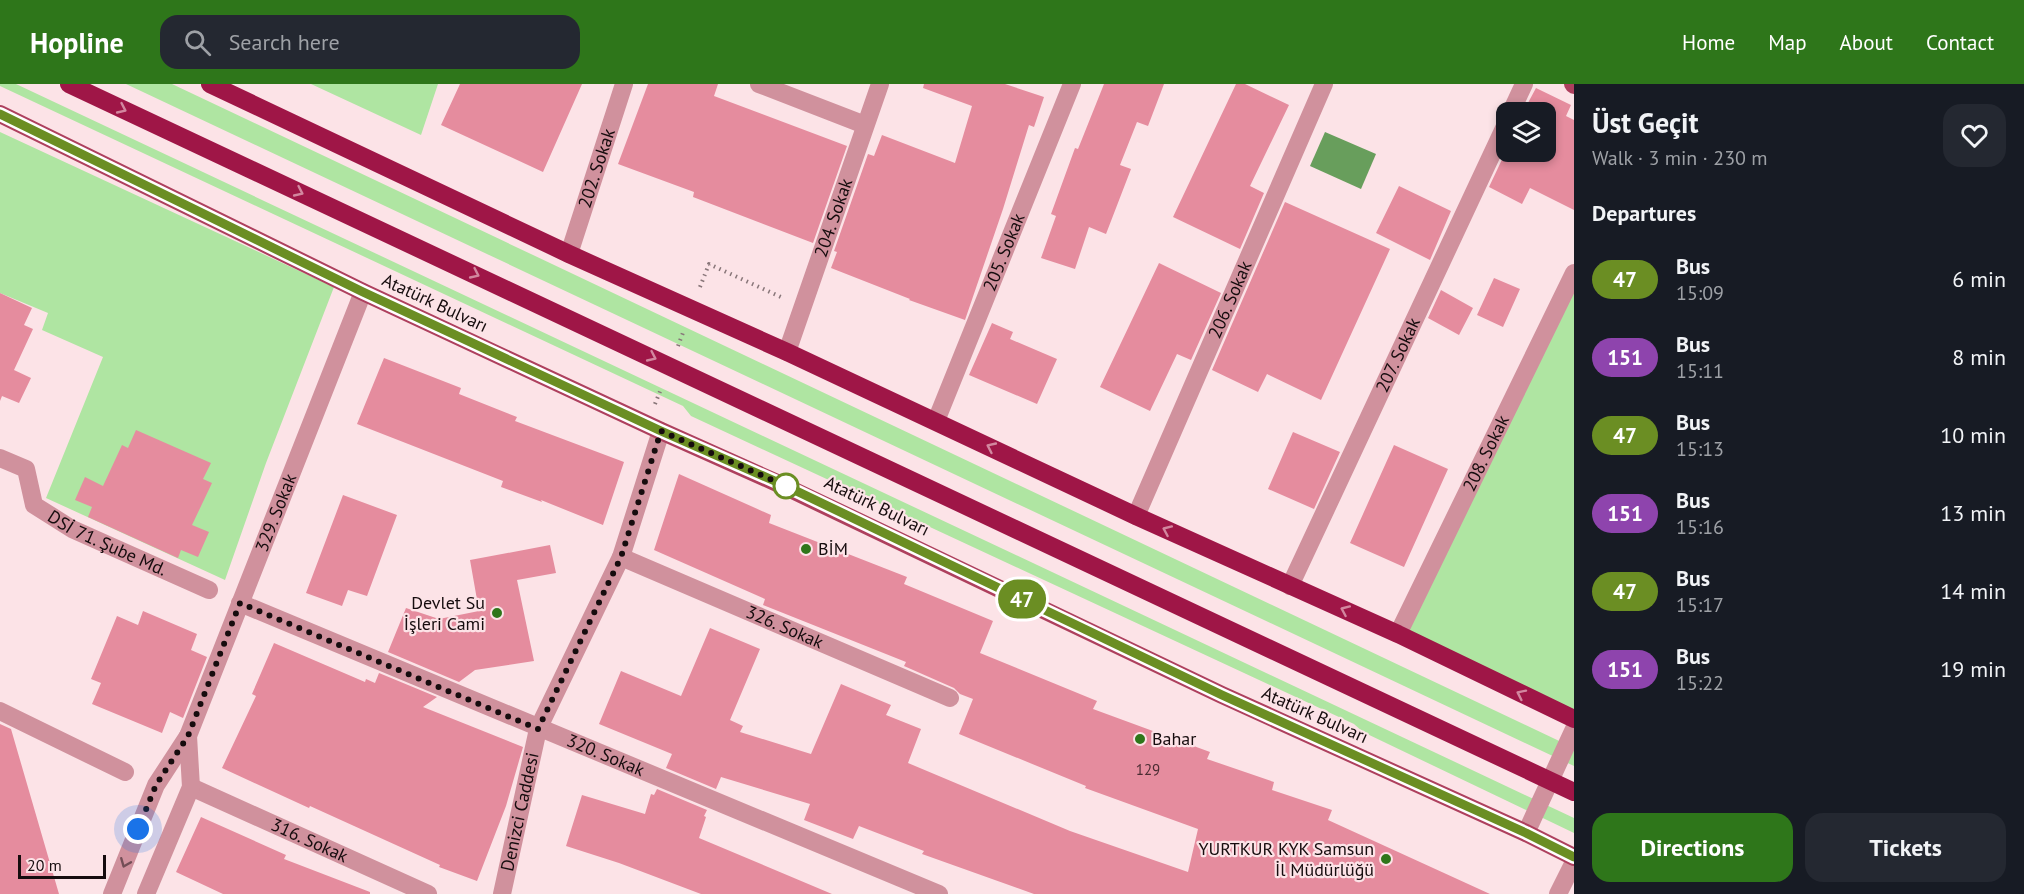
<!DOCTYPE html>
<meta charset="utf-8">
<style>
body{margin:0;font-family:"PT Sans",sans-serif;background:#242831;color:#f1f3f6;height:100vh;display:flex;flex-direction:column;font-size:22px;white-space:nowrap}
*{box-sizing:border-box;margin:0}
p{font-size:20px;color:#9ea1a6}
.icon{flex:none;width:33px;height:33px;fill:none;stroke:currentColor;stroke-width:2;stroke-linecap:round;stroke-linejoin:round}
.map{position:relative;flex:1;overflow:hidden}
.sheet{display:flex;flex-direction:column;background:#171b24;width:450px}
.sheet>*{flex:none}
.badge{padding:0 12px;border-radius:20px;font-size:21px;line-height:39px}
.tools{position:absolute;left:1496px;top:18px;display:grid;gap:12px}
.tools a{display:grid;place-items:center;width:60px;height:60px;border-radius:12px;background:#171b24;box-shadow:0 3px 9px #0003;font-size:30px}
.scale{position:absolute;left:18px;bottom:15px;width:88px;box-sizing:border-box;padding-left:6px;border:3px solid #160c0e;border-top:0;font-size:16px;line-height:21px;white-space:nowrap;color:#160c0e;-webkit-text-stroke:4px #fce3e7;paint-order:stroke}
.you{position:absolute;width:30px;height:30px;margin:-15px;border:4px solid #fff;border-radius:50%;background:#1a73e8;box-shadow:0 0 0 9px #1a73e833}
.map>.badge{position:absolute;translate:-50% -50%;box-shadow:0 0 0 3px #fff}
h2{padding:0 18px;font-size:22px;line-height:54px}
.round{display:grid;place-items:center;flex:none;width:63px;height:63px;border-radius:18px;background:#242831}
.summary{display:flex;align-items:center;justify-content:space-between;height:102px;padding:0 18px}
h1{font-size:28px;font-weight:800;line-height:45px}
.cta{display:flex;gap:12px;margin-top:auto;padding:12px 18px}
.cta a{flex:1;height:69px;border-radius:18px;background:#2e761a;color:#fff;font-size:24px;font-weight:800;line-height:69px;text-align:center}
.cta a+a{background:#242831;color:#f1f3f6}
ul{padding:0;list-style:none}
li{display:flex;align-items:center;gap:18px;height:78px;padding:0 18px}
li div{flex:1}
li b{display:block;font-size:22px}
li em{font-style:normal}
li .badge{min-width:66px;font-weight:700;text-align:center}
header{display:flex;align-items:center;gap:36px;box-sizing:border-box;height:84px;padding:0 30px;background:#2e761a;color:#fff}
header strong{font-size:28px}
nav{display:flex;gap:33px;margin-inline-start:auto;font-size:21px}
.search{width:420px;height:54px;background:#242831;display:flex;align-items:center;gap:15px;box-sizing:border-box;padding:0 21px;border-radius:18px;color:#9ea1a6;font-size:22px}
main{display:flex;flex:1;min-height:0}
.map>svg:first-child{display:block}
</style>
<header>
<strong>Hopline</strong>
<div class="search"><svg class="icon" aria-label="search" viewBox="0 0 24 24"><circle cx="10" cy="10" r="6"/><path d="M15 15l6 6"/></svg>Search here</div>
<nav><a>Home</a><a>Map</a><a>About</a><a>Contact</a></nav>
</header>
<main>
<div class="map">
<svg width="1574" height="810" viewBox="0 0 1574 810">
<rect width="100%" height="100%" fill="#fce3e7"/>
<path fill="#afe5a2" d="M 0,0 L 16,0 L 1574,734 L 1574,749 L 1363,648 L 1354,640 L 691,332 L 683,322 L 0,2 Z
M 126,0 L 172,0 L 1574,664 L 1574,682 Z
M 311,0 L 438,0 L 421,51 Z
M 0,48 L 334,203 L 266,379 L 225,496 L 46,414 L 103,273 L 42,246 L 48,229 L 0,209 Z
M 1574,189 L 1574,635 L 1398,550 Z"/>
<path fill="#689e5c" d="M 1325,48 L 1376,70 L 1361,105 L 1310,82 Z"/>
<path fill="#e58c9e" d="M 460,0 L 582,0 L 543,88 L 441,41 Z
M 648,0 L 718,0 L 714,12 L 847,62 L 813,159 L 693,113 L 694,108 L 618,80 Z
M 924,0 L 1005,0 L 1044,13 L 1034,43 L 1029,41 L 1003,125 L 965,236 L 909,216 L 910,215 L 831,184 L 837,168 L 834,167 L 868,70 L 874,72 L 882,51 L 955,79 L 972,22 L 923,4 Z
M 1104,0 L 1164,0 L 1148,42 L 1137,38 L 1120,81 L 1131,85 L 1106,150 L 1089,143 L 1075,185 L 1041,174 L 1056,132 L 1051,130 L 1075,64 L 1078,65 Z
M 1236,0 L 1245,0 L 1289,21 L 1250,102 L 1264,109 L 1240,165 L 1173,133 Z
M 1536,4 L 1571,21 L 1566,32 L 1574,36 L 1574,126 L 1530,104 L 1522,120 L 1489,103 L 1506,67 L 1545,68 L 1545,28 L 1523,28 Z
M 1399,102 L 1451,127 L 1430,176 L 1376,149 Z
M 1285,118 L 1390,165 L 1321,316 L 1267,290 L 1258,308 L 1212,286 Z
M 1159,179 L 1221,209 L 1191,276 L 1177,270 L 1150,327 L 1100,303 Z
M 1494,194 L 1520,205 L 1503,243 L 1477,231 Z
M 1441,206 L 1473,224 L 1459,251 L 1428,234 Z
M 0,209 L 32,224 L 24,241 L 33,245 L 14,286 L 31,294 L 19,319 L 2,312 L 0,317 Z
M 992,239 L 1013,248 L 1010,255 L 1057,275 L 1037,320 L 969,291 Z
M 384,274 L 461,304 L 459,310 L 517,333 L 515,337 L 624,378 L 603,441 L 541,416 L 542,418 L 501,403 L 503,397 L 357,340 Z
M 136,346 L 211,379 L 203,395 L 212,399 L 192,441 L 209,448 L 198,473 L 181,466 L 178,474 L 88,433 L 92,423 L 75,416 L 85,393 L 103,402 L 122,361 L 128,364 Z
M 1293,348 L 1340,368 L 1314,425 L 1268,405 Z
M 1394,361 L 1448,385 L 1404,483 L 1350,459 Z
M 679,390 L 771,431 L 769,439 L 907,493 L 904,500 L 993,537 L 980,569 L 1097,617 L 1093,625 L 1210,668 L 1207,675 L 1274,698 L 1272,706 L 1332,726 L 1328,736 L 1490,810 L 1034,810 L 922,770 L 924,767 L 859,742 L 853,755 L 804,736 L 810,720 L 721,693 L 716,705 L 666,684 L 672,670 L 599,640 L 621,587 L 681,612 L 710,544 L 760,565 L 730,636 L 743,642 L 740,648 L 811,670 L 841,600 L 891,621 L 886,631 L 921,645 L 908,679 L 1070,747 L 1188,788 L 1198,745 L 1085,704 L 1086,702 L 959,650 L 973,615 L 960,610 L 954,604 L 904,582 L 906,578 L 763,521 L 765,515 L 654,466 Z
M 343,411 L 397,431 L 367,512 L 348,506 L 342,522 L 306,509 Z
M 550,461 L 556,489 L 517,496 L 534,577 L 475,586 L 459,598 L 388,568 L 406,524 L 439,535 L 479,527 L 470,476 Z
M 143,527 L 197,550 L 191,566 L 207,573 L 183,634 L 170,628 L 162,649 L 92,620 L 101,599 L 91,595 L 117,532 L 138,541 Z
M 274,559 L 365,598 L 366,595 L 375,599 L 379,589 L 437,613 L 423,623 L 523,663 L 506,722 L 477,797 L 439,783 L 440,781 L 310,722 L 309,724 L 222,684 L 256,612 L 252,610 Z
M 0,640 L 11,645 L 59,810 L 0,810 Z
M 657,705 L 707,726 L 704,732 L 706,733 L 699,754 L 832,810 L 701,810 L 619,779 L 566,762 L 582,711 L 645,730 L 651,710 L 654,711 Z
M 201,733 L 286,771 L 284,775 L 370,808 L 370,810 L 223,810 L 176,788 Z"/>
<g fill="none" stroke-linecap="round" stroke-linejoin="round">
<path stroke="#887679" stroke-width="4" stroke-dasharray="1.5 4.5" stroke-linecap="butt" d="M 700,203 L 709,180 L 781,213
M 678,262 L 684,246
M 655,320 L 661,305"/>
<g stroke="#d0919d" stroke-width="18">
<path d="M 759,0 L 865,41"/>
<path d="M 1511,28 L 1524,0"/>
<path id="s1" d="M 569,170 L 624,0"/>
<path id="s2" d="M 787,268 L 880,0"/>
<path id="s3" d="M 936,337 L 1072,0"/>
<path id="s4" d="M 0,374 L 26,385 L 34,421 L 72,445 L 209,506"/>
<path id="s5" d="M 1136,432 L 1324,0"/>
<path id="s6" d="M 621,473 L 950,614"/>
<path id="s7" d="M 1290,502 L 1506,40"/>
<path id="s8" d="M 240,519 L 939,810"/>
<path id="s9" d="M 1398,550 L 1574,189"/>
<path d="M 0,627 L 125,688"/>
<path id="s10" d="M 191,703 L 428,810"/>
<path d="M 1526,749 L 1574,645"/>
<path id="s11" d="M 112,810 L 156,701 L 188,652 L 363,208"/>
<path d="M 146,810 L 191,703 L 188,652"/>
<path id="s12" d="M 502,810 L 538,645 L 621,473 L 661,347"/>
<path d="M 1558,810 L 1574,778"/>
</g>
<path stroke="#ae405e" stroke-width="18" d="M 1573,0 L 1574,1
M 0,30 L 363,208 L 661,347 L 786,403 L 1222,611 L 1526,749 L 1574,773"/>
<path stroke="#9f1647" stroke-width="18" d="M 69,0 L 1574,708
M 210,0 L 569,170 L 787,268 L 1136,432 L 1398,550 L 1574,635"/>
</g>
<defs><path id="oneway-chevron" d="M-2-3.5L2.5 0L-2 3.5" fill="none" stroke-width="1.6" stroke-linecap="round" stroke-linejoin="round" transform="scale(1.5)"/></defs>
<g stroke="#d2879f">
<use href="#oneway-chevron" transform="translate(122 25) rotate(25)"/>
<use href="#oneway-chevron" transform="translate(299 108) rotate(25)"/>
<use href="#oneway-chevron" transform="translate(475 190) rotate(25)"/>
<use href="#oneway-chevron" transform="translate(652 273) rotate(25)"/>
<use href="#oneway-chevron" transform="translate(991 363) rotate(-155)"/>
<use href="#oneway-chevron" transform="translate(1167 446) rotate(-156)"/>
<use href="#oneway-chevron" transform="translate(1345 526) rotate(-156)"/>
<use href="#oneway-chevron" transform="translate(1521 610) rotate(-154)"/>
</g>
<use stroke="#734e56" href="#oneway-chevron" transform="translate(125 779) rotate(112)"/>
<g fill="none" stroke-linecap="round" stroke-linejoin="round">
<defs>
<path id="line" d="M 0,30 L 363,208 L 661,347 L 786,402 L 1222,611 L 1526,749 L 1574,773"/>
</defs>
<use href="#line" stroke="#fff" stroke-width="14"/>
<use href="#line" stroke="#6b8e23" stroke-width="9"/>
<path stroke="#160c0e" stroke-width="6" stroke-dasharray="0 10.8" d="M 138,745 L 156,701 L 188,652 L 240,519 L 538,645 L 621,473 L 661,347 L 786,402"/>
</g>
<circle fill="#fff" stroke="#6b8e23" stroke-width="3" cx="786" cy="402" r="12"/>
<g fill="#2e761a" stroke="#fce3e7" stroke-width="2">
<circle cx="806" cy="465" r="6"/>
<circle cx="497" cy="529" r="6"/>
<circle cx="1140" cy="655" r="6"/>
<circle cx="1386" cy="775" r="6"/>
</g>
<g text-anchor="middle" stroke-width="4.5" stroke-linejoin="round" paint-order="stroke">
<g font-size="15" fill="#4a2c32">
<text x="1148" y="691">129</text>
</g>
<g font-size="18" fill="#160c0e" stroke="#fce3e7">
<text dy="6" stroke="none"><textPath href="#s1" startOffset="90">202. Sokak</textPath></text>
<text dy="6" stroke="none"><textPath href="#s2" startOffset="142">204. Sokak</textPath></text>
<text dy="6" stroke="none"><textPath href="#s3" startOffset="182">205. Sokak</textPath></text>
<text dy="6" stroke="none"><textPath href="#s5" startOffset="236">206. Sokak</textPath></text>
<text transform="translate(435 219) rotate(25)" y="6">Atatürk Bulvarı</text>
<text dy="6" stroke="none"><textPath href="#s7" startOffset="255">207. Sokak</textPath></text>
<text dy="6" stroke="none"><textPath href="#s9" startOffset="201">208. Sokak</textPath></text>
<text transform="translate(877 422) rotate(26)" y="6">Atatürk Bulvarı</text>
<text dy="6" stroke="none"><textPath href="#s11" startOffset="416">329. Sokak</textPath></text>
<text dy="6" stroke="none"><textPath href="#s4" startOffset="148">DSİ 71. Şube Md.</textPath></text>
<text dy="6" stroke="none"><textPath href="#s6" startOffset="178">326. Sokak</textPath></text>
<text transform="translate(1315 631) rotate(24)" y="6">Atatürk Bulvarı</text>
<text dy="6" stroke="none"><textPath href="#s8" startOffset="396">320. Sokak</textPath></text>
<text dy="6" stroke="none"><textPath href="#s12" startOffset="84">Denizci Caddesi</textPath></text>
<text dy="6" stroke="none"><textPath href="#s10" startOffset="130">316. Sokak</textPath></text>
</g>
<g font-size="18" fill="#160c0e" stroke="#fce3e7" text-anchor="start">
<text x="818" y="471">BİM</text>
<text x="485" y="525" text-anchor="end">Devlet Su<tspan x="485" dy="21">İşleri Cami</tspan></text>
<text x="1152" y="661">Bahar</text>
<text x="1374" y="771" text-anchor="end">YURTKUR KYK Samsun<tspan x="1374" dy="21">İl Müdürlüğü</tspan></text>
</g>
</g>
</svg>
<div class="tools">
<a><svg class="icon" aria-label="layers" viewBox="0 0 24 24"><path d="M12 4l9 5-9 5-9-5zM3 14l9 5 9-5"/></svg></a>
</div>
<div class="scale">20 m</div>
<div class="you" style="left:138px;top:745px"></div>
<b class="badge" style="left:1022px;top:515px;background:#6b8e23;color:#fff">47</b>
</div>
<section class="sheet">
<div class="summary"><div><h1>Üst Geçit</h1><p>Walk · 3 min · 230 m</p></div><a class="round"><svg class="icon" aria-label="heart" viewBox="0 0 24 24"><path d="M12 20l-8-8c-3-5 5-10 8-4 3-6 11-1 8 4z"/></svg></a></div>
<h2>Departures</h2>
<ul>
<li><span class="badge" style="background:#6b8e23;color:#fff">47</span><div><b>Bus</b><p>15:09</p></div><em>6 min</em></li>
<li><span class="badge" style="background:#8e44ad;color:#fff">151</span><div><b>Bus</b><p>15:11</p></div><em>8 min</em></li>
<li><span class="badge" style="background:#6b8e23;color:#fff">47</span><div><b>Bus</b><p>15:13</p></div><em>10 min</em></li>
<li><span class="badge" style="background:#8e44ad;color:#fff">151</span><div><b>Bus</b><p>15:16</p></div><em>13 min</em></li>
<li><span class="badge" style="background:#6b8e23;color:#fff">47</span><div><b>Bus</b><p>15:17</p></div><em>14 min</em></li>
<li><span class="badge" style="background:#8e44ad;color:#fff">151</span><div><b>Bus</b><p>15:22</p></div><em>19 min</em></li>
</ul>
<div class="cta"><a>Directions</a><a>Tickets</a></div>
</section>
</main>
